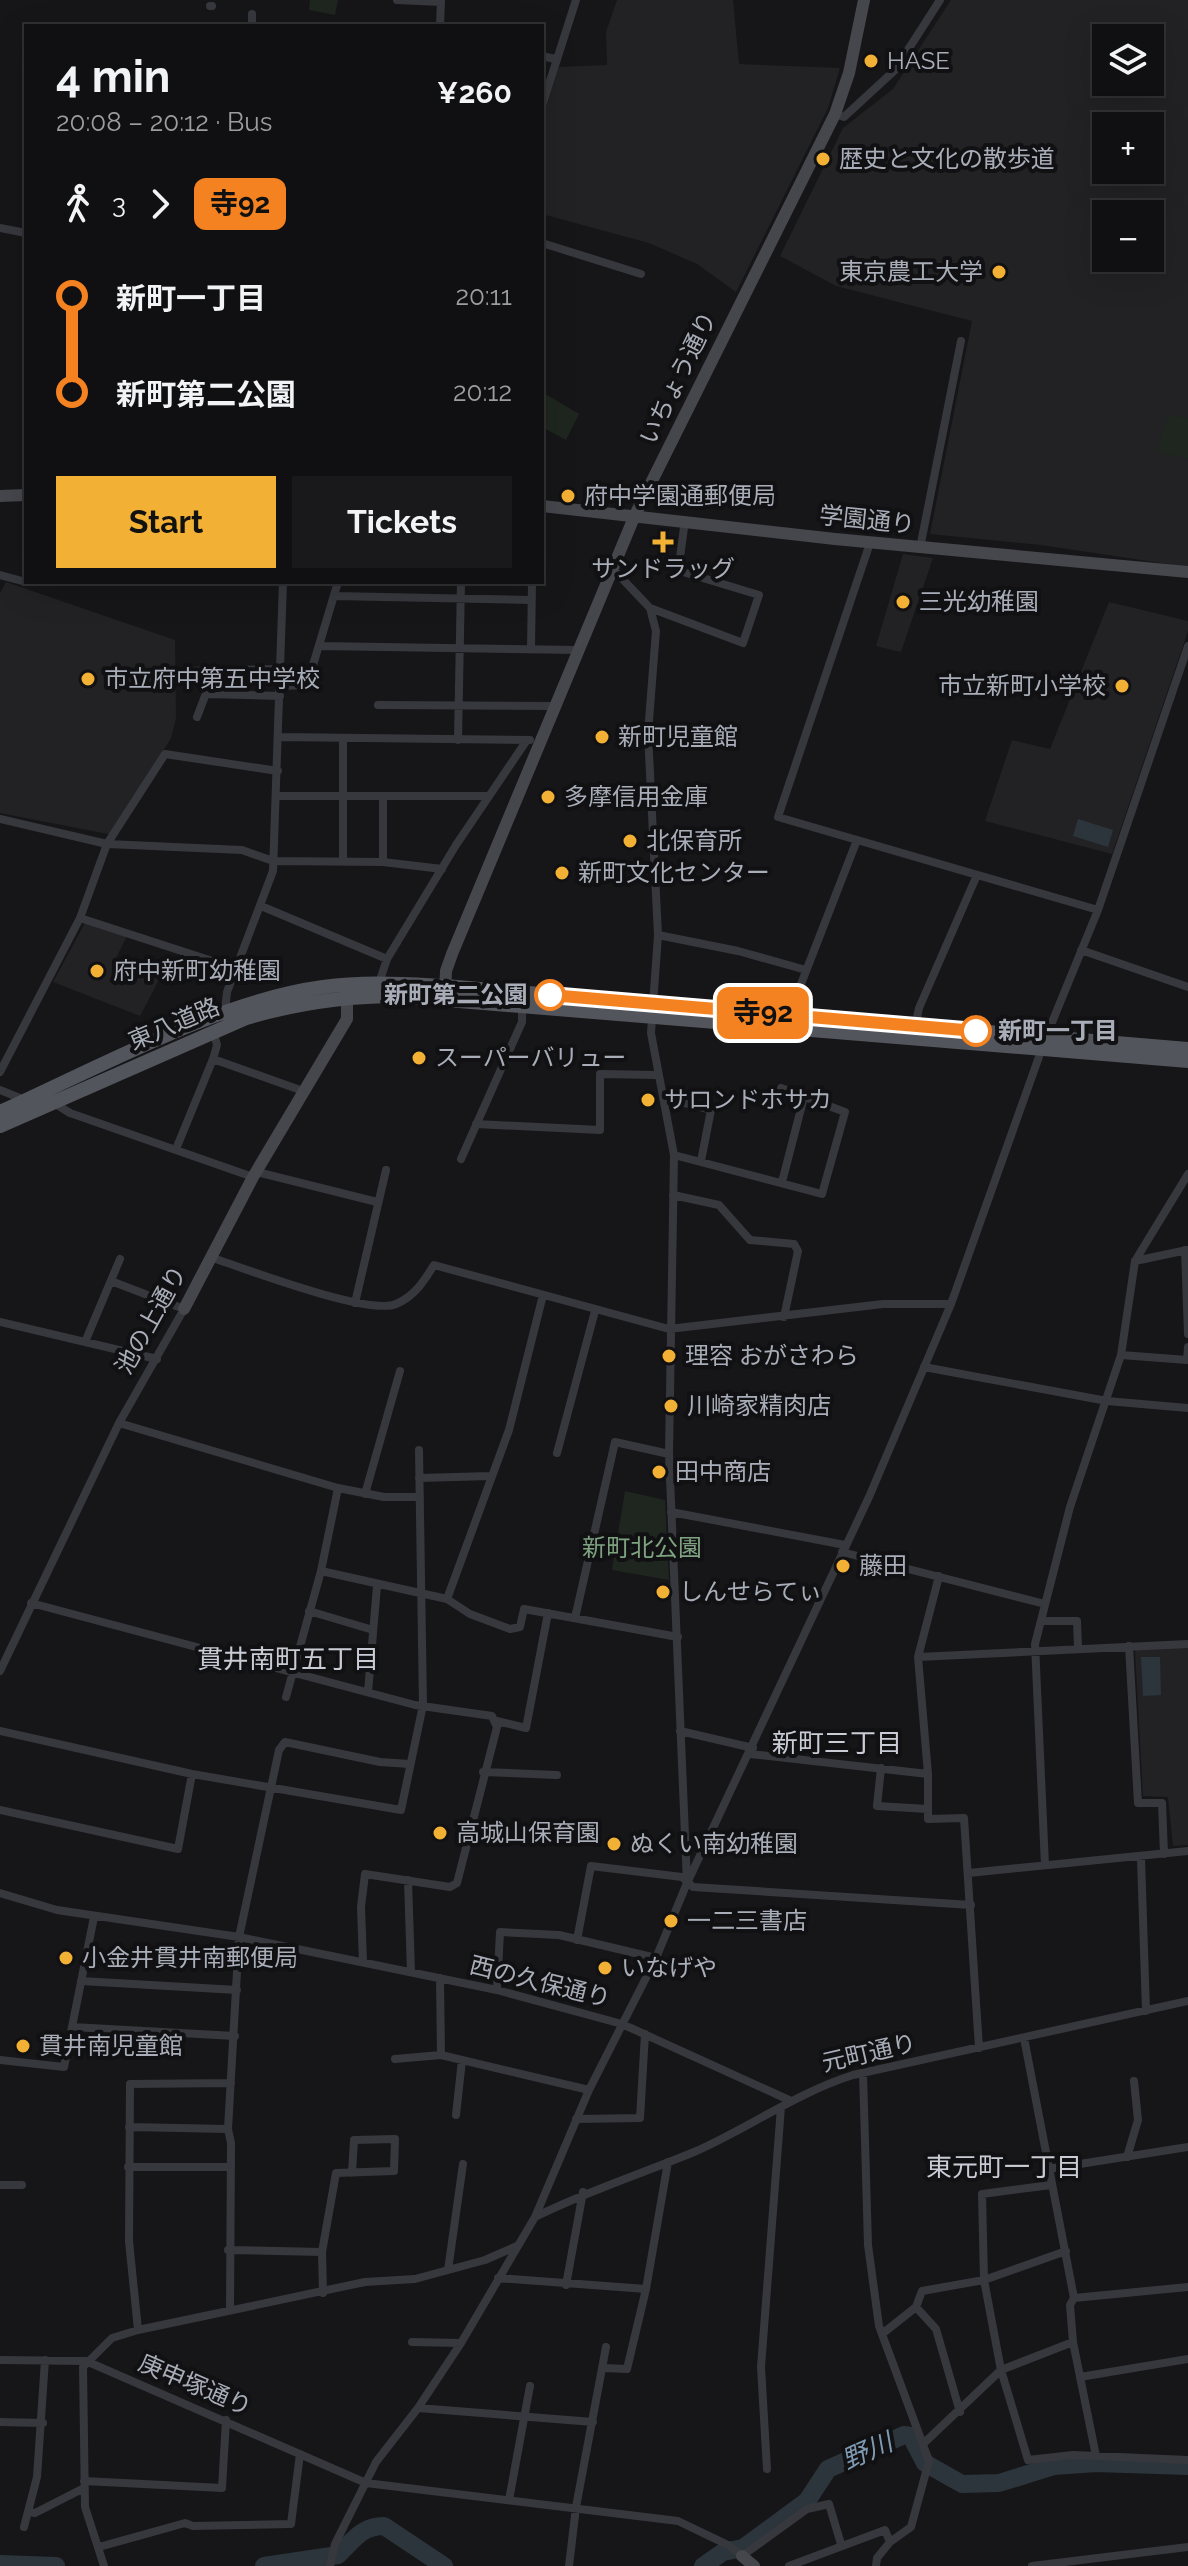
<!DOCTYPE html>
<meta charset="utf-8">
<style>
body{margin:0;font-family:Raleway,"Noto Sans JP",sans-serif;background:#19191b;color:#f1f3f6;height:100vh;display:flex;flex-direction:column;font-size:30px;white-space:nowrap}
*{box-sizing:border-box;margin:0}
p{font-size:26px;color:#9c9d9f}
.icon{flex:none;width:44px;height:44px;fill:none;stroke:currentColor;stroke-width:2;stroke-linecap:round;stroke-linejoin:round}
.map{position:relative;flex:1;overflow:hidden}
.sheet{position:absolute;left:24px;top:24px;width:520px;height:560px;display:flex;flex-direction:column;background:#101012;border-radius:0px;box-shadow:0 8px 32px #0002,0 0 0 2px #303032}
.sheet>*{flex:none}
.badge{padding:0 16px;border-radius:12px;font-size:28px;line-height:52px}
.controls{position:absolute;left:1092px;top:24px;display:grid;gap:16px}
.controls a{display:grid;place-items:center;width:72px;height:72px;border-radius:0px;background:#101012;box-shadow:0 8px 32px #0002,0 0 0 2px #303032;font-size:40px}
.map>.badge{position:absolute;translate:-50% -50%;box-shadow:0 0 0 4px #fff}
.legs{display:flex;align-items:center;gap:12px;height:88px;padding:0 32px;font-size:26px}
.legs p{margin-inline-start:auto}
.overview{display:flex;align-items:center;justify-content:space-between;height:136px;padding:0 32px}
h1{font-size:44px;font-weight:700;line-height:60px}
.cta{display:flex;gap:16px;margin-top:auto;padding:16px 32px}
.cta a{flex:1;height:92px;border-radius:0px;background:#f2b134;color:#111;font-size:32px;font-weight:700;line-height:92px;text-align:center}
.cta a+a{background:#19191b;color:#f1f3f6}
ul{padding:0 32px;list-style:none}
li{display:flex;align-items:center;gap:28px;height:96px;font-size:30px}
li i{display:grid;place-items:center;width:12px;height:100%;margin:0 10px;background:currentColor}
li i::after{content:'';width:20px;height:20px;margin:-10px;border:6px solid;border-radius:50%;background:#101012}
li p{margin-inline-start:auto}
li:first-child i{background:linear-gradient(#0000 50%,currentColor 0)}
li:last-child i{background:linear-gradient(currentColor 50%,#0000 0)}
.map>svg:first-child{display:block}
</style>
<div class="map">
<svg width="1188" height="2566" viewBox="0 0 1188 2566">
<rect width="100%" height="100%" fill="#161618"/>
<path fill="#222225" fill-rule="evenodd" d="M 617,0 L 733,0 L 739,64 L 840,68 L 828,108 L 736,292 L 697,264 L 649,243 L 542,214 L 542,119 L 559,67 L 607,65 L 606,32 Z
M 951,0 L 1188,0 L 1188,567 L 1041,545 L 930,534 L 972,321 L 836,286 L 780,256 L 843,128 L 893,89 ZM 1106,38 L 1150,38 L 1150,82 L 1106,82 ZM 1106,126 L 1150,126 L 1150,170 L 1106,170 ZM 1106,214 L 1150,214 L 1150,258 L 1106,258 Z
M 903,554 L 933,558 L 901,652 L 876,646 Z
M 6,582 L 175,640 L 176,718 L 171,738 L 113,835 L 0,813 L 0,593 Z
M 1109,602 L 1188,621 L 1188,631 L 1112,854 L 985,821 L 1012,740 L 1050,749 Z
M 86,921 L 127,936 L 113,964 L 160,978 L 140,1016 L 53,982 Z
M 1188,1647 L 1188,1845 L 1173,1846 L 1168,1797 L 1143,1796 L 1135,1652 L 1137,1648 Z"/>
<path fill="#1e261f" d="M 310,0 L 338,0 L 335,15 L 309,10 Z
M 542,392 L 579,414 L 566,440 L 542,427 Z
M 1168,415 L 1188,418 L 1188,459 L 1156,452 Z
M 625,1491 L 665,1500 L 669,1580 L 612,1570 Z"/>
<path fill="#2c353c" d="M 1078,819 L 1113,830 L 1108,847 L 1073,836 Z
M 1141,1657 L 1160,1657 L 1161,1695 L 1143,1696 Z"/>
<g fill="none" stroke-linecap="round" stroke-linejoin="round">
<path stroke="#2c353c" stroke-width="18" d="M 0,2564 L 56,2566
M 264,2566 L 338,2555 C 353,2541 361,2526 384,2526 L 444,2566
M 703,2566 L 723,2552 L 743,2548 L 807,2501 L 828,2469 L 904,2435 L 911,2436 L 925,2463 L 962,2484 L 999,2483 L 1054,2466 L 1096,2463 L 1188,2466"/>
<path stroke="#37383d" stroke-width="8" d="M 397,0 L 441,2
M 210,6 L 212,6
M 252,26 L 252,14
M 440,26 L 441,0
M 542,56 L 555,59
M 542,106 L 576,0
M 835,114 L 844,117 L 895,70 L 940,0
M 0,228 L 26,233
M 542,243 L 641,274
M 870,543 L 778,817 L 1098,910
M 920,548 L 961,341
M 612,568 L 650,608 L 656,631 L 648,733 L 658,935 L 651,1033 L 674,1155 L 669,1454 L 687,1883
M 0,575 L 26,582
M 334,596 L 531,600
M 650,608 L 743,643 L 759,595 L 683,572 L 679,565 L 685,520
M 320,646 L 579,650
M 531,648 L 532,582
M 187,671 L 281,669
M 281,686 L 307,685 L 338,582
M 208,694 L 280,696
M 378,705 L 554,706
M 197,717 L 215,670
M 279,737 L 530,740
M 343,739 L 343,861
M 458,740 L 461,582
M 277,796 L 488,796
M 0,819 L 107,844 L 242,850 L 273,861 L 383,862 L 442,869
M 383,862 L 383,796
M 261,906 L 387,959
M 80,918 L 237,969
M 658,935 L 738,951 L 806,970
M 1081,950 L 1188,987
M 379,983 L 387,959 L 456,845 L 527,740
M 225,1011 L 227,992 L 273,871 L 283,582
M 789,1015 L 857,840
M 915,1027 L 919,1008 L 977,875
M 213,1059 L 303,1091
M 0,1072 L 80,918 L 107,844 L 165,754 L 278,771
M 0,1090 L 25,1100
M 665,1098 L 711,1110 L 701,1161
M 54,1103 L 70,1113 L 253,1177
M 476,1124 L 600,1130 L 600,1074 L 657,1075
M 176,1149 L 213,1059 L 217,1045 L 213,1030
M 674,1155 L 822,1194 L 845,1112 L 781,1088
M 461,1159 L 522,1022 L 522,1005
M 257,1172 L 377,1202
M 782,1182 L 804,1097
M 673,1195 L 719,1205 L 750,1240 L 794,1244 L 798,1251 L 784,1317
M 1185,1250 L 1188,1334
M 210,1257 C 243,1268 369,1316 396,1304 C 415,1296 424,1281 434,1265 L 669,1329 L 883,1304 L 951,1304
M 1135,1261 L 1187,1250
M 355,1303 L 386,1170
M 0,1322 L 157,1359
M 85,1342 L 120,1259
M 1121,1355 L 1187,1360 L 1188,1347
M 924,1367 L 1107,1401 L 1188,1408
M 119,1423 L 338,1488 L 321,1571 L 286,1697
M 557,1453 L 595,1311
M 419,1478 L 491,1476
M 338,1488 L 384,1497 L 420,1497
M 365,1494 L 400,1371
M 671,1512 L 845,1545
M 842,1552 L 1045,1604
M 321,1571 L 447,1599 L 470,1614 L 510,1629 L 520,1627 L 524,1609 L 678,1637
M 939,1576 L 918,1657 L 928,1774 L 928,1819 L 964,1818 L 979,2048
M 447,1599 L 509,1430 L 543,1295
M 31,1603 L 415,1705 L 492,1716 L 497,1727 L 457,1883 L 450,1887 L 365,1874 L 361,1907 L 363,1962
M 309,1611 L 373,1630
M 575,1618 L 615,1442 L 669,1454
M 1042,1621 L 1077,1621 L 1078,1647
M 1129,1646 L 1138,1803 L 1162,1803 L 1164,1854
M 918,1657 L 1188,1644
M 0,1671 L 119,1423 L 184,1309 L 111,1281
M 368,1692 L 377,1586
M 497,1721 L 526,1728 L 548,1613
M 0,1731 L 192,1774 L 401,1810 L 423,1705 L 419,1450
M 680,1731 L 753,1748
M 750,1754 L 928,1774
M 881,1768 L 877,1806 L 928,1809
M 483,1772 L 557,1775
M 0,1810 L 178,1849 L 192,1774
M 1141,1858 L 1146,2011
M 1045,1865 L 1035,1644 L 1070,1507 L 1121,1355 L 1135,1261 L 1188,1174
M 969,1873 L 1188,1851
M 408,1880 L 411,1972
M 0,1893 L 57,1910 L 239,1937 L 497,1990 L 622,2024 L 789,2100
M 577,1940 L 591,1866 L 682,1877 L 693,1887 L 971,1905
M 440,1978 L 441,2055
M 81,1981 L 237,1990
M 497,1990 L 500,1932 L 559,1935 L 656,1958
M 72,2027 L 235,2036
M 1024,2038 L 1074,2298 L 1070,2305 L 1073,2342 L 1096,2456
M 395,2059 L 441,2055 L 589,2090
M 0,2060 L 64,2067 L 94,1917
M 863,2073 L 868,2245 L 879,2326 L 929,2461 L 911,2527 L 890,2542 L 877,2558 L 876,2566
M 456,2115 L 462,2060
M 576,2119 L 640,2118 L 645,2034
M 129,2127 L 228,2129
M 1127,2157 L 1138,2120 L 1134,2081
M 128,2167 L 231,2167
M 1048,2169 L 1188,2147
M 0,2185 L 22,2185
M 1051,2185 L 982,2194 L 984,2280 L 1001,2370 L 1028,2460 L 1073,2455 L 1188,2460
M 535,2217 C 587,2191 641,2174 694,2152 C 749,2128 796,2093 853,2075 L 1188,2001
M 228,2250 L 322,2252
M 448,2270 L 463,2164
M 498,2278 L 646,2289
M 566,2285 L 583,2192
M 323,2293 L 322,2252 L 336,2173 L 394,2171 L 395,2139 L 354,2140 L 352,2173
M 1074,2298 L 1188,2287
M 916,2307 L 936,2329 L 960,2412
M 230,2310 L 231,2143 L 228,2129 L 239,1937 L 279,1750 L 285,1742 L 380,1762 L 410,1764
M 138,2330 L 129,2241 L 130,2084 L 231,2083
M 882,2334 L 916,2307 L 922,2291 L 984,2280 L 1066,2251
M 412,2342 L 461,2343
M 0,2360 L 86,2361 L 366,2483 L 678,2521 L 730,2546 L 742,2556 L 807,2509 L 829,2504 L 841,2544
M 604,2368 L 627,2369 L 646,2289 L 668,2162
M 1080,2377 L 1188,2359
M 418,2408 L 593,2422
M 0,2422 L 43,2423
M 923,2444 L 1001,2370 L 1073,2342
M 767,2469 L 761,2367 L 781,2107
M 84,2481 L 222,2488 L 226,2420
M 509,2500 L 530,2386
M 30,2512 L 35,2513 L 84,2488
M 24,2527 L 37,2477 L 45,2360
M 99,2547 L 185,2523 L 193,2526 L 291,2524 L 300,2454
M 104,2566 L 85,2507 L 83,2367 L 112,2338 L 138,2330 L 365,2282 L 415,2279 L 485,2260 L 517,2246
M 330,2566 L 335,2544 L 376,2462 L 418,2408 L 461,2343 L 535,2217 L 589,2090 L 656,1958 L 687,1883 L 869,1497 L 951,1304 L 1046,1037 L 1098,910 L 1188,646
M 569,2566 L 576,2507 L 606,2347
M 789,2566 L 885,2530 L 890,2542
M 1032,2566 L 1188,2547"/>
<path stroke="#45474d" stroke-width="12" d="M 0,496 L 26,495
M 542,506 L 835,539 L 1188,572
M 445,993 L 446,971 L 452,954 L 635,515 L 835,114 L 849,73 L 864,0
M 184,1309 L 253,1177 L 347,1019 L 347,997
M 742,2556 L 754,2566"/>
<path stroke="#53555c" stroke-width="14" d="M 0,1112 C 98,1068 218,1001 323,987 C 364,981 405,984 445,986 L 1188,1049
M 0,1126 L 246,1018 C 297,1003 346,996 399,996 L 1188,1061"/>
</g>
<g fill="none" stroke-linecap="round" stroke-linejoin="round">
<defs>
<path id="line-1" d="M 550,995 L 976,1031"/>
</defs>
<use href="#line-1" stroke="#fff" stroke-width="18"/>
<use href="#line-1" stroke="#f58220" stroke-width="12"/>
</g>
<g fill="#f2b134" stroke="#111113" stroke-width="3">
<circle cx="871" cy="61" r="8"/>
<circle cx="823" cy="159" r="8"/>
<circle cx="999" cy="272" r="8"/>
<circle cx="568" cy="496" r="8"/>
<path d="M659 530h8v8h8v8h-8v8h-8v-8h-8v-8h8z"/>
<circle cx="903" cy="602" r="8"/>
<circle cx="88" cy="679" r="8"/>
<circle cx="1122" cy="686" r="8"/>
<circle cx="602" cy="737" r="8"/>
<circle cx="548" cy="797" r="8"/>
<circle cx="630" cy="841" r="8"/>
<circle cx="562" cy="873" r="8"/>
<circle cx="97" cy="971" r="8"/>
<circle cx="419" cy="1058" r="8"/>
<circle cx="648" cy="1100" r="8"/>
<circle cx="669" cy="1356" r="8"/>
<circle cx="671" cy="1406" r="8"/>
<circle cx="659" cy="1472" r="8"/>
<circle cx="843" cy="1566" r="8"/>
<circle cx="663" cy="1592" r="8"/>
<circle cx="440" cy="1833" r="8"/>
<circle cx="614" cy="1844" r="8"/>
<circle cx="671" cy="1921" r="8"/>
<circle cx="66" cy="1958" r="8"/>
<circle cx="605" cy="1968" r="8"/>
<circle cx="23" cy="2046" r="8"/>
</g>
<g fill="#fff" stroke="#f58220" stroke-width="4">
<circle cx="550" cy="995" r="14"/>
<circle cx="976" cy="1031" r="14"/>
</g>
<g text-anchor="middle" stroke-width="8" stroke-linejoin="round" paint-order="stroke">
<g font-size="24" fill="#a8adb8" stroke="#111113" text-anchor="start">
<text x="887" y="69">HASE</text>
<text x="839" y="167">歴史と文化の散歩道</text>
<text x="983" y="280" text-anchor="end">東京農工大学</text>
<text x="584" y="504">府中学園通郵便局</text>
<text x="663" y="577" text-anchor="middle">サンドラッグ</text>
<text x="919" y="610">三光幼稚園</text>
<text x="104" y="687">市立府中第五中学校</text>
<text x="1106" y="694" text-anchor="end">市立新町小学校</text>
<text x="618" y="745">新町児童館</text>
<text x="564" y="805">多摩信用金庫</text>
<text x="646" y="849">北保育所</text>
<text x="578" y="881">新町文化センター</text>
<text x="113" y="979">府中新町幼稚園</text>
<text x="435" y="1066">スーパーバリュー</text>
<text x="664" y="1108">サロンドホサカ</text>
<text x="685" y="1364">理容 おがさわら</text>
<text x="687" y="1414">川崎家精肉店</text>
<text x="675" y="1480">田中商店</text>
<text x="859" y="1574">藤田</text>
<text x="679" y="1600">しんせらてぃ</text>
<text x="456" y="1841">高城山保育園</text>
<text x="630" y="1852">ぬくい南幼稚園</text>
<text x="687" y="1929">一二三書店</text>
<text x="82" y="1966">小金井貫井南郵便局</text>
<text x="621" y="1976">いなげや</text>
<text x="39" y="2054">貫井南児童館</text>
</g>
<g font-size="24" fill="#a8adb8" stroke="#111113">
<text transform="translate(678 378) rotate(-64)" y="8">いちょう通り</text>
<text transform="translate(867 520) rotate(6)" y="8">学園通り</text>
<text transform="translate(174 1024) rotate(-23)" y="8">東八道路</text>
<text transform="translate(151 1320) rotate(-61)" y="8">池の上通り</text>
<text transform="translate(540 1982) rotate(14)" y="8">西の久保通り</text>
<text transform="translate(869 2053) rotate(-13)" y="8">元町通り</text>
<text transform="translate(195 2385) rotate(23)" y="8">庚申塚通り</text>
</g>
<g font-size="24" font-weight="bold" fill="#a8adb8" stroke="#111113" text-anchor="end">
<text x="528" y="1003">新町第二公園</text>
<text x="998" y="1039" text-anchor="start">新町一丁目</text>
</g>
<g font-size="24" fill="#7fa381" stroke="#111113">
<text x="642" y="1556">新町北公園</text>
</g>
<g font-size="26" fill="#c9ccd4" stroke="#111113">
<text x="288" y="1668">貫井南町五丁目</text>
<text x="837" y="1752">新町三丁目</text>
<text x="1004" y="2176">東元町一丁目</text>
</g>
<g font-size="26" font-style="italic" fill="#7f9bb3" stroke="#111113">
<text transform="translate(867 2451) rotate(-24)" y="9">野川</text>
</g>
</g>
</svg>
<div class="controls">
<a><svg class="icon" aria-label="layers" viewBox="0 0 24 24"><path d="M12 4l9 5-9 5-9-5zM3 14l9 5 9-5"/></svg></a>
<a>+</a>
<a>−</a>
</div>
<b class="badge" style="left:763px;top:1013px;background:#f58220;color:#111">寺92</b>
<section class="sheet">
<div class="overview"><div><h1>4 min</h1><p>20:08 – 20:12 · Bus</p></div><b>¥260</b></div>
<div class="legs"><svg class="icon" aria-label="walk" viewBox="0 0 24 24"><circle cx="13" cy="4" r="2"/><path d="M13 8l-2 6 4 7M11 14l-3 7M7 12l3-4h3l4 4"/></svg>3<svg class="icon" aria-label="forward" viewBox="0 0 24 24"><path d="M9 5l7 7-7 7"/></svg><b class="badge" style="background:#f58220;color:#111">寺92</b></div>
<ul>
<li><i style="color:#f58220"></i><b>新町一丁目</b><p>20:11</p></li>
<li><i style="color:#f58220"></i><b>新町第二公園</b><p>20:12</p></li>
</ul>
<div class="cta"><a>Start</a><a>Tickets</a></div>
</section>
</div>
